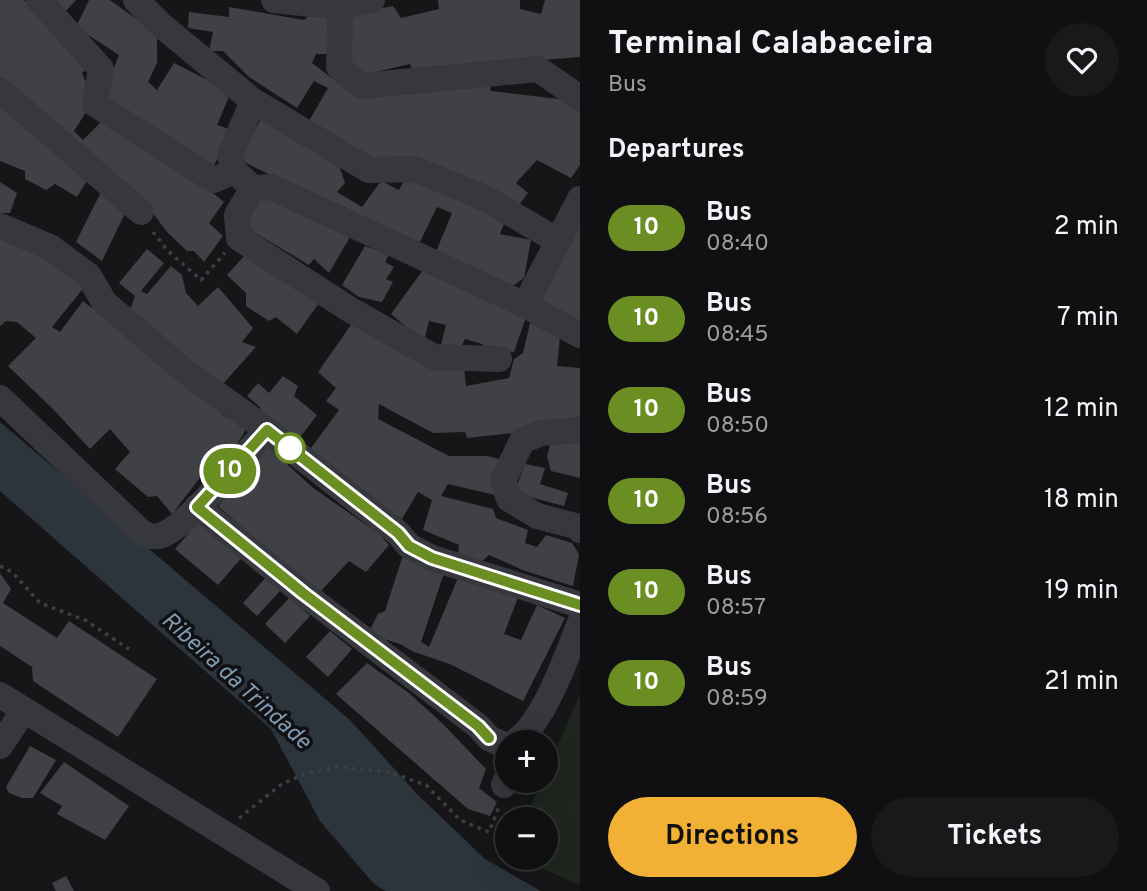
<!DOCTYPE html>
<meta charset="utf-8">
<style>
body{margin:0;font-family:Overpass,sans-serif;background:#19191b;color:#f1f3f6;height:100vh;display:flex;flex-direction:column;font-size:26px;white-space:nowrap}
*{box-sizing:border-box;margin:0}
p{font-size:23px;color:#9c9d9f}
.icon{flex:none;width:38px;height:38px;fill:none;stroke:currentColor;stroke-width:2;stroke-linecap:round;stroke-linejoin:round}
.map{position:relative;flex:1;overflow:hidden}
.details{display:flex;flex-direction:column;background:#101012;width:567px}
.details>*{flex:none}
.badge{padding:0 14px;border-radius:23px;font-size:24px;line-height:46px}
.fabs{position:absolute;left:495px;top:730px;display:grid;gap:14px}
.fabs a{display:grid;place-items:center;width:63px;height:63px;border-radius:50%;background:#101012;box-shadow:0 7px 28px #0002,0 0 0 2px #303032;font-size:35px}
.map>.badge{position:absolute;translate:-50% -50%;box-shadow:0 0 0 4px #fff}
h2{padding:0 28px;font-size:26px;line-height:63px}
.round{display:grid;place-items:center;flex:none;width:74px;height:74px;border-radius:37px;background:#19191b}
.overview{display:flex;align-items:center;justify-content:space-between;height:119px;padding:0 28px}
h1{font-size:33px;font-weight:700;line-height:52px}
.primary-button{display:flex;gap:14px;margin-top:auto;padding:14px 28px}
.primary-button a{flex:1;height:80px;border-radius:42px;background:#f2b134;color:#111;font-size:28px;font-weight:700;line-height:80px;text-align:center}
.primary-button a+a{background:#19191b;color:#f1f3f6}
ul{padding:0;list-style:none}
li{display:flex;align-items:center;gap:21px;height:91px;padding:0 28px}
li div{flex:1}
li b{display:block;font-size:26px}
li em{font-style:normal}
li .badge{min-width:77px;font-weight:700;text-align:center}
main{display:flex;flex:1;min-height:0}
.map>svg:first-child{display:block}
</style>
<main>
<div class="map">
<svg width="580" height="891" viewBox="0 0 580 891">
<rect width="100%" height="100%" fill="#161618"/>
<path fill="#1e261f" d="M 580,694 L 580,885 L 517,858 L 546,858 L 546,819 L 525,819 L 542,781 L 546,780 L 546,772 Z"/>
<path fill="#2c353c" d="M 0,422 L 350,720 L 418,795 L 485,859 L 541,891 L 386,891 L 374,884 L 320,821 L 271,729 L 0,491 Z"/>
<path fill="#404145" d="M 0,0 L 24,0 L 39,12 L 89,67 L 82,73 L 90,93 L 88,109 L 74,131 L 83,140 L 105,118 L 181,167 L 224,202 L 209,223 L 223,236 L 204,262 L 194,251 L 187,251 L 167,232 L 146,204 L 0,81 Z
M 53,0 L 76,0 L 63,14 Z
M 89,0 L 110,0 L 157,34 L 157,63 L 148,82 L 157,90 L 174,63 L 231,92 L 217,125 L 232,130 L 213,167 L 102,99 L 119,55 L 76,27 Z
M 438,0 L 520,0 L 520,9 L 541,14 L 545,0 L 580,0 L 580,57 L 440,68 L 413,72 L 410,64 L 362,75 L 347,62 L 346,15 L 393,6 L 401,18 L 439,9 Z
M 229,7 L 304,20 L 310,14 L 333,17 L 327,54 L 316,54 L 312,63 L 350,92 L 368,99 L 376,95 L 489,82 L 491,91 L 567,100 L 580,108 L 580,165 L 571,178 L 537,160 L 516,183 L 528,193 L 516,209 L 373,158 L 309,121 L 328,88 L 314,81 L 297,108 L 249,77 L 223,51 L 209,51 L 213,32 L 188,28 L 189,12 L 229,17 Z
M 0,105 L 90,176 L 77,197 L 55,184 L 46,190 L 25,179 L 25,171 L 0,161 Z
M 262,117 L 338,162 L 345,183 L 337,192 L 362,207 L 381,181 L 399,190 L 406,177 L 505,221 L 500,234 L 531,240 L 524,278 L 514,285 L 491,279 L 435,254 L 452,213 L 437,207 L 420,242 L 361,219 L 246,163 L 241,154 Z
M 0,182 L 17,193 L 10,213 L 0,213 Z
M 102,190 L 127,209 L 102,261 L 76,242 Z
M 261,196 L 350,237 L 329,273 L 314,259 L 309,265 L 252,231 L 247,216 Z
M 580,215 L 580,326 L 535,302 Z
M 0,233 L 27,245 L 86,285 L 52,327 L 60,332 L 83,301 L 161,362 L 230,409 L 221,414 L 247,428 L 220,472 L 209,466 L 172,514 L 157,496 L 148,497 L 115,469 L 130,452 L 110,429 L 90,449 L 54,410 L 8,366 L 36,338 L 17,322 L 6,321 L 0,326 Z
M 365,246 L 389,255 L 385,262 L 394,267 L 386,279 L 393,282 L 382,302 L 359,297 L 342,285 Z
M 147,249 L 164,263 L 141,291 L 147,294 L 171,266 L 182,275 L 186,293 L 198,306 L 218,287 L 253,328 L 242,342 L 256,347 L 221,386 L 130,310 L 135,296 L 119,283 Z
M 246,254 L 319,303 L 297,334 L 276,317 L 269,321 L 246,306 L 246,293 L 227,275 Z
M 423,270 L 527,314 L 514,352 L 489,350 L 482,344 L 465,339 L 460,349 L 441,345 L 446,325 L 429,321 L 424,342 L 391,314 Z
M 353,322 L 464,368 L 466,386 L 509,378 L 514,359 L 523,353 L 530,323 L 560,336 L 557,366 L 580,368 L 580,419 L 513,433 L 467,438 L 465,432 L 433,433 L 379,404 L 378,419 L 449,456 L 488,456 L 501,460 L 495,495 L 448,484 L 441,496 L 493,509 L 496,518 L 528,530 L 525,543 L 537,547 L 546,535 L 572,543 L 579,554 L 573,586 L 525,571 L 489,555 L 481,562 L 458,554 L 459,545 L 423,530 L 432,500 L 418,492 L 402,519 L 353,488 L 330,469 L 311,448 L 339,410 L 326,401 L 336,388 L 318,372 Z
M 283,376 L 298,386 L 294,396 L 317,415 L 298,440 L 262,419 L 260,407 L 247,396 L 258,383 L 269,393 Z
M 552,438 L 580,443 L 580,478 L 551,471 L 547,456 Z
M 265,444 L 312,487 L 379,534 L 389,545 L 366,572 L 349,561 L 318,594 L 218,506 Z
M 525,464 L 545,468 L 540,484 L 568,493 L 564,506 L 514,493 Z
M 201,519 L 244,555 L 218,585 L 175,549 Z
M 414,555 L 444,573 L 421,642 L 429,647 L 460,573 L 519,595 L 504,634 L 521,640 L 537,605 L 565,618 L 523,701 L 452,665 L 412,651 L 400,644 L 368,634 L 378,614 L 385,611 L 402,558 Z
M 0,573 L 11,589 L 3,603 L 57,638 L 69,621 L 157,679 L 118,737 L 33,681 L 32,667 L 0,646 Z
M 267,576 L 281,590 L 257,616 L 243,603 Z
M 290,597 L 310,616 L 285,643 L 265,624 Z
M 330,631 L 352,649 L 328,677 L 306,657 Z
M 367,663 L 409,693 L 444,725 L 486,769 L 479,788 L 497,802 L 490,816 L 468,809 L 336,694 Z
M 30,746 L 56,760 L 33,798 L 22,798 L 9,793 L 6,787 Z
M 64,762 L 129,806 L 105,840 L 57,814 L 62,806 L 40,793 Z
M 66,876 L 74,891 L 56,891 L 52,883 Z"/>
<g fill="none" stroke-linecap="round" stroke-linejoin="round">
<path stroke="#3d3f44" stroke-width="3.5" stroke-dasharray="3.5 5" stroke-linecap="butt" d="M 153,232 L 168,251 L 201,280 L 225,253
M 0,566 L 12,572 L 40,603 L 85,620 L 129,649
M 239,818 L 282,784 L 307,773 L 337,767 L 389,772 L 426,785 L 460,820 L 489,832 L 499,807"/>
<path stroke="#37383d" stroke-width="26" d="M 39,0 L 101,69 L 95,104 L 214,180 L 234,171
M 136,0 L 161,25 L 253,101 L 230,155 L 234,171 L 253,188 L 271,187 L 525,305 L 580,335
M 274,0 L 340,7 L 339,67 L 361,86 L 538,69 L 580,98
M 340,7 L 372,0
M 0,90 L 141,212
M 253,101 L 369,170 L 414,169 L 483,197 L 558,241
M 253,188 L 237,215 L 239,238 L 349,309 L 434,357 L 499,359
M 0,226 L 50,247 L 89,276 L 104,302 L 182,369 L 267,430 L 398,533 L 409,546 L 432,558 L 580,605
M 525,305 L 580,199
M 0,398 L 141,532 C 148,536 154,538 162,535 C 187,527 246,453 267,430
M 580,430 L 541,433 L 522,441 L 503,480 L 509,499 L 537,516 L 579,527 L 580,530
M 197,507 L 303,593 L 478,726 L 489,738 L 508,747
M 0,695 L 317,891
M 515,742 C 545,721 566,657 580,623
M 0,746 L 24,710
M 504,785 L 508,775"/>
</g>
<g fill="none" stroke-linecap="round" stroke-linejoin="round">
<defs>
<path id="line" d="M 489,738 L 478,726 L 303,593 L 197,507 L 267,430 L 398,533 L 409,546 L 432,558 L 580,605"/>
</defs>
<use href="#line" stroke="#fff" stroke-width="16"/>
<use href="#line" stroke="#6b8e23" stroke-width="10"/>
</g>
<circle fill="#fff" stroke="#6b8e23" stroke-width="3.5" cx="290" cy="448" r="14"/>
<g text-anchor="middle" stroke-width="7" stroke-linejoin="round" paint-order="stroke">
<g font-size="23" font-style="italic" fill="#7f9bb3" stroke="#111113">
<text transform="translate(237 680) rotate(42)" y="8">Ribeira da Trindade</text>
</g>
</g>
</svg>
<div class="fabs">
<a>+</a>
<a>−</a>
</div>
<b class="badge" style="left:230px;top:471px;background:#6b8e23;color:#fff">10</b>
</div>
<section class="details">
<div class="overview"><div><h1>Terminal Calabaceira</h1><p>Bus</p></div><a class="round"><svg class="icon" aria-label="heart" viewBox="0 0 24 24"><path d="M12 20l-8-8c-3-5 5-10 8-4 3-6 11-1 8 4z"/></svg></a></div>
<h2>Departures</h2>
<ul>
<li><span class="badge" style="background:#6b8e23;color:#fff">10</span><div><b>Bus</b><p>08:40</p></div><em>2 min</em></li>
<li><span class="badge" style="background:#6b8e23;color:#fff">10</span><div><b>Bus</b><p>08:45</p></div><em>7 min</em></li>
<li><span class="badge" style="background:#6b8e23;color:#fff">10</span><div><b>Bus</b><p>08:50</p></div><em>12 min</em></li>
<li><span class="badge" style="background:#6b8e23;color:#fff">10</span><div><b>Bus</b><p>08:56</p></div><em>18 min</em></li>
<li><span class="badge" style="background:#6b8e23;color:#fff">10</span><div><b>Bus</b><p>08:57</p></div><em>19 min</em></li>
<li><span class="badge" style="background:#6b8e23;color:#fff">10</span><div><b>Bus</b><p>08:59</p></div><em>21 min</em></li>
</ul>
<div class="primary-button"><a>Directions</a><a>Tickets</a></div>
</section>
</main>
